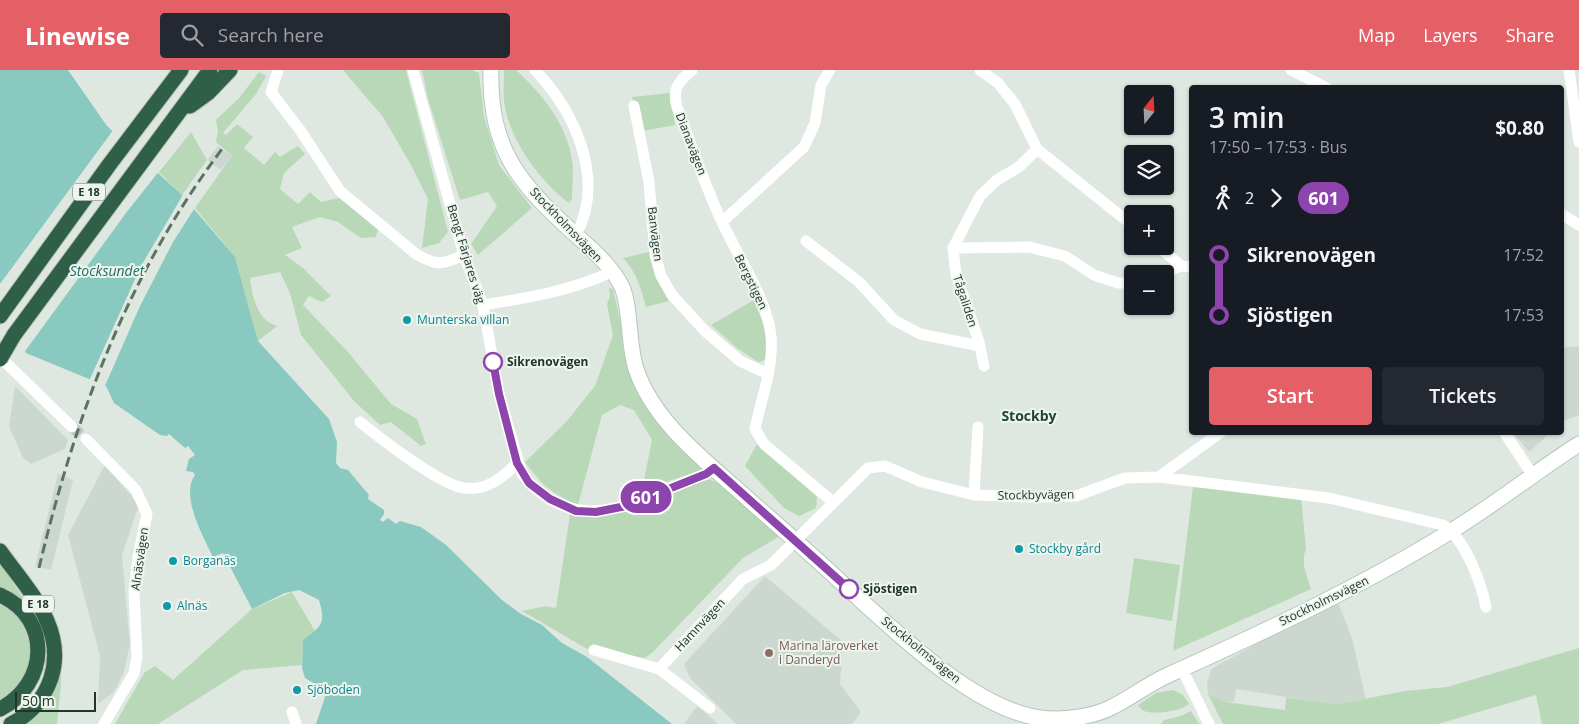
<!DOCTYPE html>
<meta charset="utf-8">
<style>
body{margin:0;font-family:"Open Sans",sans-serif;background:#242831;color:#f1f3f6;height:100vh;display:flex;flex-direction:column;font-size:19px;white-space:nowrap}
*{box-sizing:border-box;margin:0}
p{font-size:16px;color:#9ea1a6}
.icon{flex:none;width:28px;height:28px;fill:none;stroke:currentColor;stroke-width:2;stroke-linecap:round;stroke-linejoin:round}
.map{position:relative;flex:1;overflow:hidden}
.sheet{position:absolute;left:1189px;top:15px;width:375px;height:350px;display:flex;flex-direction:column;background:#171b24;border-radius:5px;box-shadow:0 1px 4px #0004}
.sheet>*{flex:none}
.badge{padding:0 10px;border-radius:16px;font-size:18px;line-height:32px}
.needle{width:32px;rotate:18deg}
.fabs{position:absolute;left:1124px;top:15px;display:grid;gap:10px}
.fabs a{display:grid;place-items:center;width:50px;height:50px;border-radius:5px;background:#171b24;box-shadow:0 1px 4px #0004;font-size:25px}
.scale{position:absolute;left:15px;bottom:12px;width:81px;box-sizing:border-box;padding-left:5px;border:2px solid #21362a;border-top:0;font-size:14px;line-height:18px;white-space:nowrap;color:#21362a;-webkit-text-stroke:4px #eef5ef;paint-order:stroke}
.map>.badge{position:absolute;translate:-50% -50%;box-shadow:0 0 0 2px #fff}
.legs{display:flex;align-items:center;gap:8px;height:55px;padding:0 20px;font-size:16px}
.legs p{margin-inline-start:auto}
.headline{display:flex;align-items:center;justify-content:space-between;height:85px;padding:0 20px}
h1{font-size:28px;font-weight:600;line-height:38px}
.action{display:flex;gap:10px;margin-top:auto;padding:10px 20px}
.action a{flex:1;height:58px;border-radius:5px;background:#e55f67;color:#fff;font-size:20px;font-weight:600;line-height:58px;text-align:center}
.action a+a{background:#242831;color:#f1f3f6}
ul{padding:0 20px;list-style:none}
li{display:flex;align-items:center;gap:18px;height:60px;font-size:19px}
li i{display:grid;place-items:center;width:8px;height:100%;margin:0 6px;background:currentColor}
li i::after{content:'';width:12px;height:12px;margin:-6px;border:4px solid;border-radius:50%;background:#171b24}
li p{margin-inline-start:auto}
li:first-child i{background:linear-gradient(#0000 50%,currentColor 0)}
li:last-child i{background:linear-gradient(currentColor 50%,#0000 0)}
header{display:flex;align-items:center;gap:30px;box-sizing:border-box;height:70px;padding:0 25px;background:#e55f67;color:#fff}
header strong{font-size:24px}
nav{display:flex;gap:28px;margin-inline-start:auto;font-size:18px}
.search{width:350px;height:45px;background:#242831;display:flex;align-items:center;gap:12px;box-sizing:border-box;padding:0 18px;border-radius:5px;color:#9ea1a6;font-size:19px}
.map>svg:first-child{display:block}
</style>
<header>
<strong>Linewise</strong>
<div class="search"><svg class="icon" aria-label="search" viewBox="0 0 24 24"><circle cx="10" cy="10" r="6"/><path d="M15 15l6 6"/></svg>Search here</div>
<nav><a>Map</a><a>Layers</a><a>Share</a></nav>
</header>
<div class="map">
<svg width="1579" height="654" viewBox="0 0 1579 654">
<rect width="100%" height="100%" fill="#dee8e0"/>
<path fill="#ccd8cf" d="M 218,76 L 232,86 L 221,100 L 207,90 Z
M 1579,276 L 1579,345 L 1561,352 L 1561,278 Z
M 15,316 L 68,370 L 65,379 L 31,394 L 23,388 L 9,357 Z
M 1514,363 L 1550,363 L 1529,382 Z
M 105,395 L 139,435 L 122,485 L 130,575 L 124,602 L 114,622 L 98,634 L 100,586 L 68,465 Z
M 58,404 L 73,410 L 51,500 L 35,496 Z
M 765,506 L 843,572 L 840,614 L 861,642 L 852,654 L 736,654 L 690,608 L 684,594 Z
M 1337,530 L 1352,568 L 1366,630 L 1339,634 L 1287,628 L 1285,640 L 1286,627 L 1236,619 L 1234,632 L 1225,632 L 1208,624 L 1207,614 L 1211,599 Z
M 697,636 L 707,644 L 718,654 L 684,654 Z"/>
<path fill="#b9d8b8" d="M 343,0 L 406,0 L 448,162 L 439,173 L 422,178 L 428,129 L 411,95 L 383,47 Z
M 422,0 L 472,0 L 479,3 L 484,47 L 499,95 L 532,138 L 478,185 L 471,174 L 497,136 L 488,122 L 460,130 L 428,29 Z
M 504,0 L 516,0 C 542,24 567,54 572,90 C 574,102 572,116 572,129 L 569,133 C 540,112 508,68 504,31 C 503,21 504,10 504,0 Z
M 259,2 L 266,6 L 256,24 L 223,63 L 226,65 L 237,54 L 253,67 L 244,78 L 264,95 L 275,82 L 280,87 L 298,76 L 305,84 L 284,103 L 280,119 L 298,134 L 310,122 L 321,132 L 339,128 L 378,159 L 376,167 L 361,168 L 338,152 L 320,147 L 292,157 L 302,178 L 285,185 L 303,198 L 331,226 L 322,232 L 309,226 L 303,235 L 348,282 L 391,334 L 417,349 L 426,374 L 421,376 L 391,352 L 380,355 L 354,331 L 301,265 L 290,223 L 280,202 L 250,208 C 252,225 257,251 277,256 L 258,271 L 235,187 L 195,138 L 232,86 L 216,72 L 218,61 L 216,50 L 239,28 Z
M 670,23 L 675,55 L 643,61 L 632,27 Z
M 191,62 L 207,90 L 182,125 L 159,102 Z
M 653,181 L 657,208 L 669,231 L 646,237 C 641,219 637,202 623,188 Z
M 609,218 L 613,219 L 621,254 L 623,279 L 638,325 L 684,381 L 702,400 L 642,420 L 652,370 L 634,340 L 620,335 L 602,345 L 578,435 C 550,422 544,417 525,392 L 566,352 L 595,316 L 613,265 L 607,234 L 610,226 Z
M 754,230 L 766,261 L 766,290 L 758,292 L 737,278 L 711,255 Z
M 757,374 L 817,427 L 816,438 L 799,446 L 784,438 L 745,396 Z
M 709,409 L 723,416 L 782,465 L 743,488 L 653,582 L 645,588 L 587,579 L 522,541 L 546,536 L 556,538 L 570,444 L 592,446 L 631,440 L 668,423 Z
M 1193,417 L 1301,427 L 1306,479 C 1300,493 1307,505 1311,519 L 1173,581 Z
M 1134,488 L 1180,495 L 1172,551 L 1126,543 Z
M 0,493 L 36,548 L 0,519 Z
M 292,522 L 315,561 L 303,570 L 302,595 L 243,600 L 158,654 L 115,654 L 144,603 L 155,596 L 173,610 L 252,539 Z
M 0,533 C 29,546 40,588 21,614 C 16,621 7,627 0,631 Z
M 1579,578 L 1579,654 L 1542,654 L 1536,625 L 1438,654 L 1223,654 L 1208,624 L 1225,632 L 1285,640 L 1286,628 L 1339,634 L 1405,621 L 1447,617 Z
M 61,580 L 61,614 L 57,654 L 24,654 C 53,627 57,620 61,580 Z
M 1173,620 L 1183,625 L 1189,634 C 1182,641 1154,645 1144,641 C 1141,640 1140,637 1138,635 L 1156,623 Z
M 1191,641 L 1199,654 L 1161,654 L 1164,650 L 1181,646 Z"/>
<path fill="#8ac9bf" d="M 0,0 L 68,0 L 107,56 L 182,125 L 235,187 L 258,271 L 329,349 L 337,372 L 336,393 L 340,398 L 348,400 L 369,425 L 368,429 L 384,440 L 384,444 L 380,450 L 383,452 L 388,448 L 396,454 L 400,451 L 421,457 L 446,475 L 502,530 L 521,544 L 542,555 L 562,573 L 587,587 L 672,654 L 316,654 L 325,627 L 315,614 L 305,608 L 302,598 L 303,570 C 322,556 326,553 319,530 L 299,520 L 285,523 L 252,539 L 223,483 L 213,487 C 203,466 180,426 195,405 L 193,402 L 186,401 L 189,389 L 195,385 L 188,376 L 185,378 L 169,364 L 167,366 L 160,365 L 114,333 L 106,316 L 26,283 L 0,233 Z"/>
<path fill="#dee8e0" d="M 114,59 L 160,100 L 126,143 L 23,284 L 0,238 L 0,214 Z
M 184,123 L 196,136 L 173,172 L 140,236 L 104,318 L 89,311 L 141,196 Z"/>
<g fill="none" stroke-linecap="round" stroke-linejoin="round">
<path stroke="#b8c4bc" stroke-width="11" stroke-dasharray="11 5.5" stroke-linecap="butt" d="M 72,357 L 86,369"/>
<defs>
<path id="secondary" d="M 491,0 C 489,81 520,114 577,166 C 593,180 613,198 622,217 C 631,238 628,275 636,299 C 654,353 707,392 748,429 C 780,457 812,485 843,514 C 893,559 973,639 1040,648 C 1063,651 1094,647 1114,636 C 1132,627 1147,615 1166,606 C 1262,563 1358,518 1448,463 C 1493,436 1535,402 1579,374"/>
<path id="highway" d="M 190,36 L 208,23 L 230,0
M 0,246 L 109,95 L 181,0
M 14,265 L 210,0
M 0,481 C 27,519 67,558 51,608 C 44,629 31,644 11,654
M 0,525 C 52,548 49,614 0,639"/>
</defs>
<use href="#secondary" stroke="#b2c7b9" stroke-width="17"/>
<use href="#highway" stroke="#bcc3bf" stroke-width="17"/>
<path stroke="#fff" stroke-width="11" d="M 278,0 L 271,22 L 300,60 L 340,121 L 416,184 C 437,196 442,195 464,185
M 413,0 L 464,185 L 483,235 L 499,324 L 522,404 C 578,474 641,427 706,404 L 714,398
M 535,0 C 575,42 606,109 576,165
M 692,0 C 678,12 672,19 677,37 C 692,76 705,117 723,154 C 738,186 768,232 771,266 C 774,298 761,328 755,359 L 764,374 L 833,432
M 980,0 L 998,13 L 1015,34 L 1037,79 L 1132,155
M 1291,0 L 1327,18
M 1569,0 L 1579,72
M 634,36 L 649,112 L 655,185 L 661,206 L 672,225 L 705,261 L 740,291 L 768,304
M 1561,144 L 1579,155
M 722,152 L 804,77 L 815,53 L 821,15 L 830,0
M 806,171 L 859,212 L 894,250 L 920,264 L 980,276
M 1158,176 L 1181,196 L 1191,197
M 953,178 L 1029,177 L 1065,186 L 1094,205 L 1118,213 L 1132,213
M 1162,204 L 1181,196
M 483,235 C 527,228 571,221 611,202
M 0,287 L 72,357
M 984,296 L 979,272 L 956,205 L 953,178 L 980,126 L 997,110 L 1019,97 L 1037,79
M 360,352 C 380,368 440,415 464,418 C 486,421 503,408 517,393
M 1504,362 L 1532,404
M 86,369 L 136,420 L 147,444 L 138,487 L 134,521 L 137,587 L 134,603 L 104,654
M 1159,407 L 1221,362
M 974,425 L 978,357
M 594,580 L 659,599 L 710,638
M 659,599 L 743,509 L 771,495 L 868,398 L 885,396 L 922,412 L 974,425 L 1031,427 L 1076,426 L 1125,408 L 1159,407 L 1329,428 L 1443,455 C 1465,469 1481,512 1486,537
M 1182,599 L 1209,654
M 292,642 L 296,654"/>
<use href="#secondary" stroke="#fff" stroke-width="15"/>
<use href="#highway" stroke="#2f6047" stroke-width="15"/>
<path stroke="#5b7265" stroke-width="3" stroke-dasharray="10 5" stroke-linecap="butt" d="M 39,498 C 75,346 128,204 222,79"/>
<defs>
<path id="highway-bridge" d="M 0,289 L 14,265"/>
</defs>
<use href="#highway-bridge" stroke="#bcc3bf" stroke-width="17" stroke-linecap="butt"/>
<use href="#highway-bridge" stroke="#2f6047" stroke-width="15"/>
</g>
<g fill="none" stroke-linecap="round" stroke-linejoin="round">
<defs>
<path id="line-1" d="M 493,292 L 499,324 L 517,393 L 529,413 L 550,429 L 576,441 L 596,442 L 626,436 L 706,404 L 714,398 L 849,519"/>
</defs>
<use href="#line-1" stroke="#fff" stroke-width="11"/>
<use href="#line-1" stroke="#8e44ad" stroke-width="8"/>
</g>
<g fill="#0f9aa8" stroke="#eef5ef" stroke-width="2">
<circle cx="407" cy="250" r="5"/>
<circle cx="1019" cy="479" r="5"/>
<circle cx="173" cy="491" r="5"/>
<circle cx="167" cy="536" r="5"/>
<circle cx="297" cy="620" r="5"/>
</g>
<g fill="#fff" stroke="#8e44ad" stroke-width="2.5">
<circle cx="493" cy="292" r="9"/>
<circle cx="849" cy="519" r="9"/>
</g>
<circle fill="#8d6e63" stroke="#eef5ef" stroke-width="2" cx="769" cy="583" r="5"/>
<g text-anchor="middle" stroke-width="4" stroke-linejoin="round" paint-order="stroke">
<g fill="#eef5ef" stroke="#5e6f65" stroke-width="1">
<rect x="73" y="113.5" width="32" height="17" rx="4"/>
<rect x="22" y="525.5" width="32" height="17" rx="4"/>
</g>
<g font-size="11" font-weight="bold" fill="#21362a">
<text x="89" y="126">E 18</text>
<text x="38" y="538">E 18</text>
</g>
<g font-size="12" fill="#21362a" stroke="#eef5ef">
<text transform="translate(691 74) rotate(69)" y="4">Dianavägen</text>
<text transform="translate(566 155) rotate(46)" y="4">Stockholmsvägen</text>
<text transform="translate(655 164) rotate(83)" y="4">Banvägen</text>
<text transform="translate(466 184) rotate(73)" y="4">Bengt Färjares väg</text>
<text transform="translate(751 212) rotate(64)" y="4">Bergstigen</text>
<text transform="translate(965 231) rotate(72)" y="4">Tågaliden</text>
<text transform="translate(1036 425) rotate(-1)" y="4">Stockbyvägen</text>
<text transform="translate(140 489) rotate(-82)" y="4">Alnäsvägen</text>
<text transform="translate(1324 531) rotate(-26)" y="4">Stockholmsvägen</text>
<text transform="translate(700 555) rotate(-47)" y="4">Hamnvägen</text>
<text transform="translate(921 580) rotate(39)" y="4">Stockholmsvägen</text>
</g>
<g font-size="12" fill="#0d838f" stroke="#eef5ef" text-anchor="start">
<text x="417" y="254">Munterska villan</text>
<text x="1029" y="483">Stockby gård</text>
<text x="183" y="495">Borganäs</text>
<text x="177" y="540">Alnäs</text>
<text x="307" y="624">Sjöboden</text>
</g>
<g font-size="12" font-weight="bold" fill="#21362a" stroke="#eef5ef" text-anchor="start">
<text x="507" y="296">Sikrenovägen</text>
<text x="863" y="523">Sjöstigen</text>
</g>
<g font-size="12" fill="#785e54" stroke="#eef5ef" text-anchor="start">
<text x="779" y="580">Marina läroverket<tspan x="779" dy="14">i Danderyd</tspan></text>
</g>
<g font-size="14" font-style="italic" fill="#216c61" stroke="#eef5ef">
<text x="107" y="206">Stocksundet</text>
</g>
<g font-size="14" font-weight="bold" fill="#1f4630" stroke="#eef5ef">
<text x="1029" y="351">Stockby</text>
</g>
</g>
</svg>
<div class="fabs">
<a><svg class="needle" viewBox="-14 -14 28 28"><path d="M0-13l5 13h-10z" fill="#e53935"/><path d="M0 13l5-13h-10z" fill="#9ea1a6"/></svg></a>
<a><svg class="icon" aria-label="layers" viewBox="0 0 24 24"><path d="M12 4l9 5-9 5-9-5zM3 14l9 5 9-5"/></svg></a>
<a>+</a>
<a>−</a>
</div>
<div class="scale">50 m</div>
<b class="badge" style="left:646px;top:427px;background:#8e44ad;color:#fff">601</b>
<section class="sheet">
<div class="headline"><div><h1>3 min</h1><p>17:50 – 17:53 · Bus</p></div><b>$0.80</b></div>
<div class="legs"><svg class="icon" aria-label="walk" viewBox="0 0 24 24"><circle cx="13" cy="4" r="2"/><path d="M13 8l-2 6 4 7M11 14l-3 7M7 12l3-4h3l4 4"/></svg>2<svg class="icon" aria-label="forward" viewBox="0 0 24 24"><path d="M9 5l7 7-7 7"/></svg><b class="badge" style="background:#8e44ad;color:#fff">601</b></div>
<ul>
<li><i style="color:#8e44ad"></i><b>Sikrenovägen</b><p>17:52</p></li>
<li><i style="color:#8e44ad"></i><b>Sjöstigen</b><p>17:53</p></li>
</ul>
<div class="action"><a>Start</a><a>Tickets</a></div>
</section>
</div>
